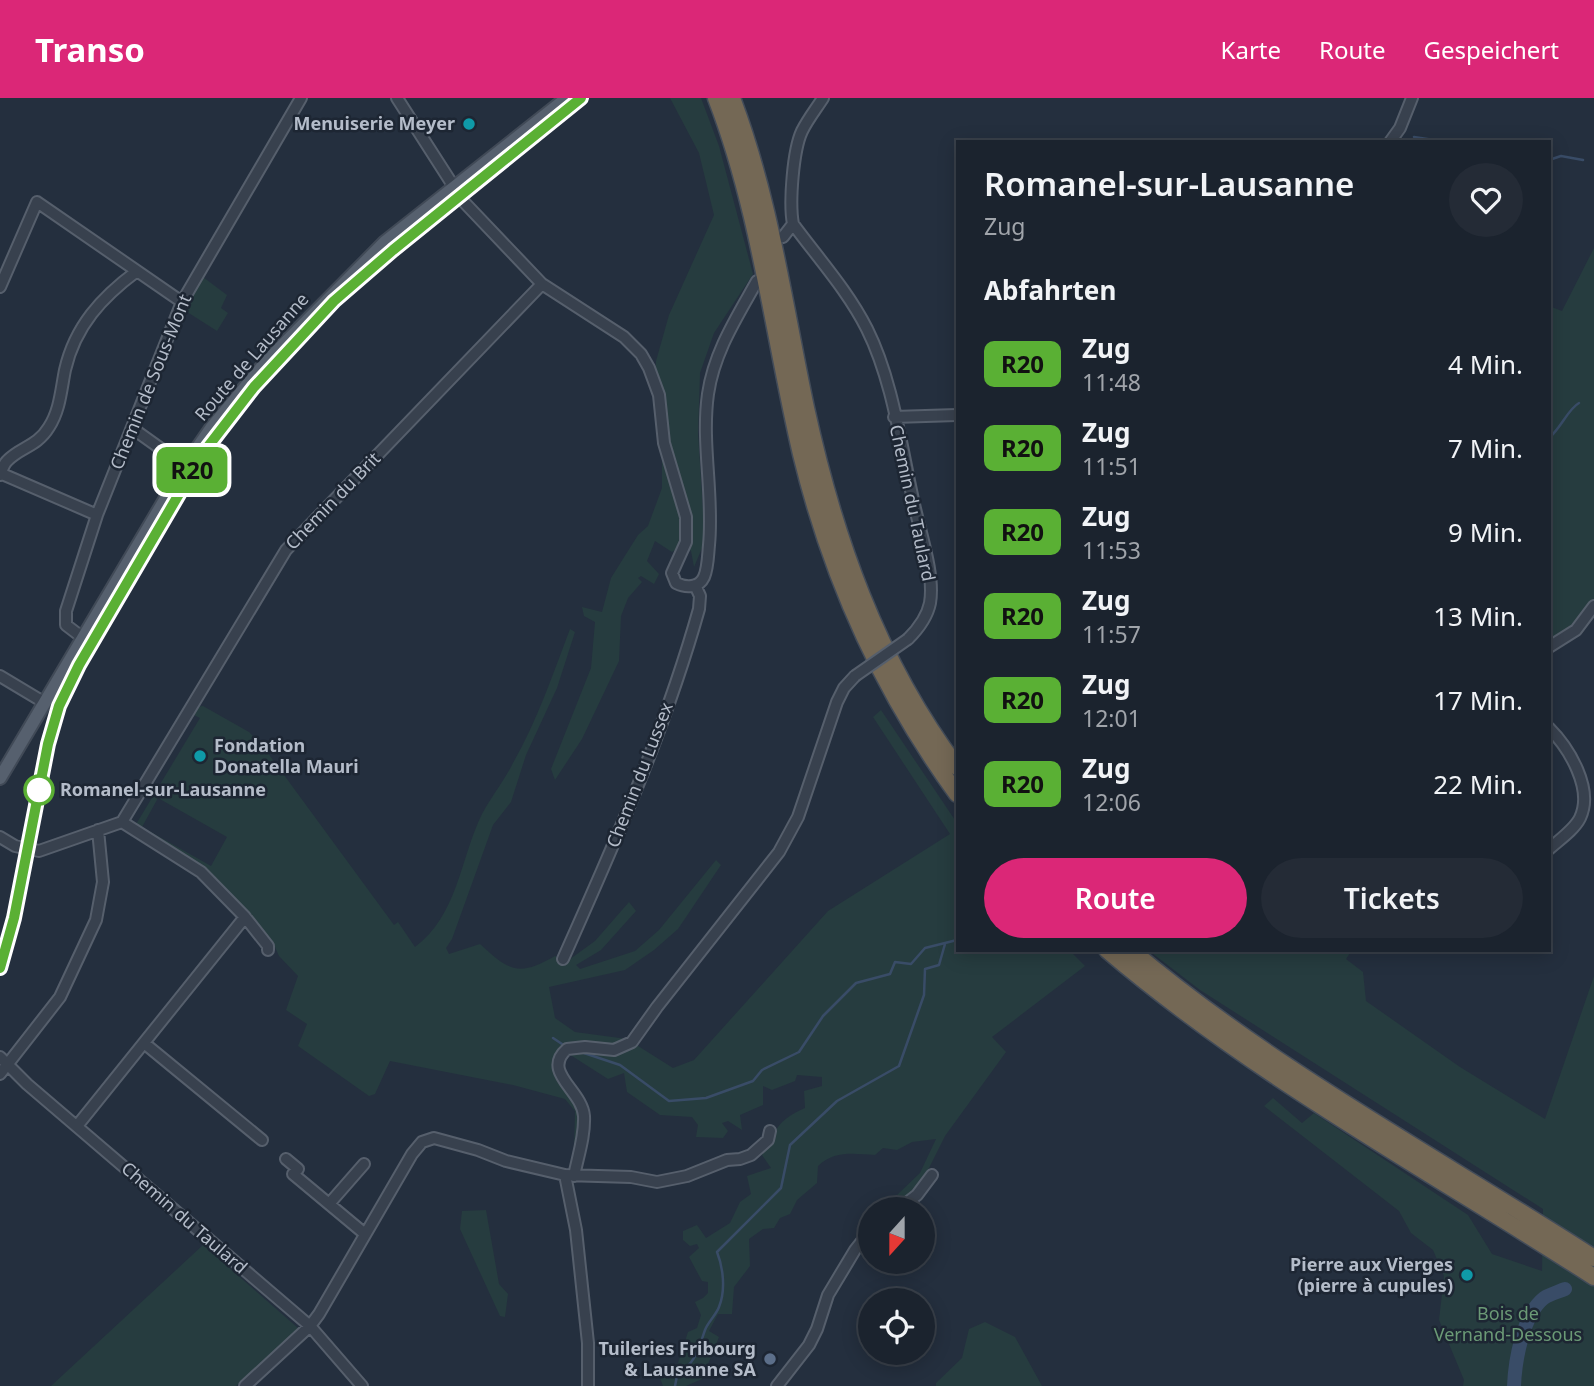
<!DOCTYPE html>
<html lang="de">
<meta charset="utf-8">
<style>
body{margin:0;font-family:"Noto Sans",sans-serif;background:#242b36;color:#f1f3f6;height:100vh;display:flex;flex-direction:column;font-size:26px;white-space:nowrap}
*{box-sizing:border-box;margin:0}
p{font-size:23px;color:#a0a4aa}
.icon{flex:none;width:38px;height:38px;fill:none;stroke:currentColor;stroke-width:2;stroke-linecap:round;stroke-linejoin:round}
.map{position:relative;flex:1;overflow:hidden}
.side{position:absolute;left:956px;top:42px;width:595px;height:812px;display:flex;flex-direction:column;background:#1b232e;border-radius:0px;box-shadow:0 4px 18px #0003,0 0 0 2px #39404a}
.side>*{flex:none}
.badge{padding:0 14px;border-radius:10px;font-size:24px;line-height:46px}
.needle{width:46px;rotate:201deg}
.controls{position:absolute;left:858px;top:1099px;display:grid;gap:14px}
.controls a{display:grid;place-items:center;width:77px;height:77px;border-radius:50%;background:#1b232e;box-shadow:0 4px 18px #0003,0 0 0 2px #39404a;font-size:35px}
.map>.badge{position:absolute;translate:-50% -50%;box-shadow:0 0 0 4px #fff}
h2{padding:0 28px;font-size:26px;line-height:63px}
.round{display:grid;place-items:center;flex:none;width:74px;height:74px;border-radius:37px;background:#242b36}
.overview{display:flex;align-items:center;justify-content:space-between;height:119px;padding:0 28px}
h1{font-size:33px;font-weight:600;line-height:52px}
.action{display:flex;gap:14px;margin-top:auto;padding:14px 28px}
.action a{flex:1;height:80px;border-radius:42px;background:#db2777;color:#fff;font-size:28px;font-weight:600;line-height:80px;text-align:center}
.action a+a{background:#242b36;color:#f1f3f6}
ul{padding:0;list-style:none}
li{display:flex;align-items:center;gap:21px;height:84px;padding:0 28px}
li div{flex:1}
li b{display:block;font-size:26px}
li em{font-style:normal}
li .badge{min-width:77px;font-weight:700;text-align:center}
header{display:flex;align-items:center;gap:42px;box-sizing:border-box;height:98px;padding:0 35px;background:#db2777;color:#fff}
header strong{font-size:33px}
nav{display:flex;gap:38px;margin-inline-start:auto;font-size:24px}
.map>svg:first-child{display:block}
</style>
<header>
<strong>Transo</strong>
<nav><a>Karte</a><a>Route</a><a>Gespeichert</a></nav>
</header>
<div class="map">
<svg width="1594" height="1288" viewBox="0 0 1594 1288">
<rect width="100%" height="100%" fill="#242f3e"/>
<path fill="#263c3f" fill-rule="evenodd" d="M 670,0 L 701,0 L 719,48 L 753,176 L 714,235 L 700,275 L 698,335 L 705,443 L 694,469 L 691,453 L 683,447 L 672,454 L 655,443 L 647,463 L 659,476 L 654,486 L 641,478 L 638,480 L 642,484 L 628,500 L 621,518 L 619,563 L 582,641 L 555,682 L 551,671 L 591,570 L 595,524 L 584,518 L 582,509 L 602,514 L 611,480 L 638,437 L 648,428 L 662,390 L 662,362 L 655,300 L 656,263 L 669,217 L 714,117 L 699,55 Z
M 1594,150 L 1594,503 L 1574,530 L 1549,546 L 1549,208 L 1562,213 Z
M 203,179 L 227,197 L 221,210 L 228,215 L 217,233 L 184,212 Z
M 570,531 L 575,534 L 557,590 L 526,657 L 511,704 L 493,727 L 452,841 L 446,850 L 449,856 L 480,846 C 509,873 519,879 555,858 L 566,864 L 595,843 L 629,804 L 636,813 L 601,852 L 576,867 L 580,871 L 635,853 L 659,832 L 716,762 L 721,767 L 678,831 L 654,852 L 625,872 L 549,889 L 555,920 L 575,934 L 627,941 L 673,970 L 694,962 L 828,813 L 950,736 L 873,619 L 881,612 L 957,725 L 957,852 L 1069,852 L 1085,868 L 992,939 L 1006,954 L 945,1038 L 922,1084 L 901,1104 L 897,1097 L 920,1075 L 936,1041 L 912,1044 L 897,1052 L 883,1050 L 875,1057 C 854,1056 835,1052 818,1068 L 817,1085 L 797,1102 L 790,1116 L 780,1120 L 774,1130 L 763,1131 L 749,1141 L 750,1168 L 734,1189 L 732,1216 L 718,1216 L 709,1233 L 719,1239 L 702,1281 L 686,1288 L 663,1288 L 658,1275 L 678,1265 L 688,1234 L 697,1230 L 701,1217 L 695,1204 L 703,1200 L 708,1195 L 708,1184 L 702,1183 L 689,1159 L 699,1150 L 697,1146 L 690,1148 L 683,1142 L 683,1133 L 697,1127 L 706,1140 L 730,1125 L 740,1104 L 751,1096 L 747,1078 L 771,1070 L 762,1057 C 776,1032 777,1022 805,1010 L 804,993 L 822,988 L 822,979 L 797,977 L 795,983 L 772,992 L 763,988 L 763,1007 L 740,1017 L 742,1032 L 728,1023 L 722,1025 L 728,1033 L 723,1040 L 696,1039 L 698,1027 L 692,1019 L 660,1017 L 627,994 L 624,975 L 608,981 L 561,951 L 553,964 L 555,974 L 580,1011 L 579,1047 L 576,1053 L 574,1052 L 575,1013 L 565,1001 L 513,987 L 390,963 L 375,996 L 369,998 L 298,948 L 307,926 L 286,912 L 298,878 L 279,858 L 275,849 L 244,812 L 195,767 L 132,733 L 200,620 L 192,616 L 196,609 L 203,608 L 249,634 L 262,647 L 394,827 L 398,824 L 415,849 C 458,817 460,761 482,716 C 491,699 504,683 513,665 C 537,623 553,576 570,531 ZM 158,700 L 227,739 L 211,768 L 142,729 Z
M 1148,852 L 1352,852 L 1346,861 L 1363,874 L 1366,903 L 1460,969 L 1545,1021 L 1594,878 L 1594,1288 L 1463,1288 L 1464,1282 L 1439,1222 L 1444,1178 L 1433,1152 L 1411,1135 L 1399,1113 L 1264,1008 L 1273,1000 L 1302,1025 L 1314,1015 L 1468,1117 L 1492,1156 L 1542,1173 L 1543,1111 L 1200,892 Z
M 486,1112 L 499,1186 L 508,1196 L 505,1219 L 500,1218 L 460,1131 L 462,1113 Z
M 203,1147 L 298,1230 L 236,1288 L 51,1288 Z
M 985,1224 L 1015,1239 L 1042,1288 L 936,1288 L 936,1285 L 962,1260 L 969,1231 Z"/>
<g fill="none" stroke-linecap="round" stroke-linejoin="round">
<path stroke="#394c67" stroke-width="2.5" d="M 1414,39 L 1447,44
M 1549,62 L 1561,58 L 1583,62
M 1549,340 C 1561,330 1568,311 1579,305
M 553,940 L 565,948
M 581,954 L 620,967 L 669,1003 L 706,1000 L 753,983 L 762,972 L 799,954 L 823,918 L 856,885 L 890,876 L 895,864 L 911,866 L 925,850 L 957,842
M 675,1288 L 677,1278 C 696,1263 697,1255 705,1232 C 708,1224 716,1217 719,1209 C 726,1192 723,1169 717,1154 L 781,1090 L 790,1047 L 837,1003 L 899,968 L 924,897 L 925,871 L 939,867 L 945,846"/>
<path stroke="#394c67" stroke-width="14" d="M 1514,1288 C 1515,1263 1523,1216 1544,1200 C 1550,1196 1558,1194 1565,1191"/>
<defs>
<path id="minor" d="M 397,0 L 463,103 L 542,186 L 624,239 L 641,256 L 649,270 L 659,297 L 664,345 L 686,419 L 686,444 L 672,475 L 676,485 C 686,490 699,490 704,479 C 708,470 708,457 709,447 C 714,397 701,346 708,296 C 714,254 737,219 757,183
M 823,0 C 816,11 808,21 802,33 C 793,52 789,105 793,126 C 818,160 848,193 867,231 C 893,283 901,349 914,406 C 920,434 935,477 930,505 C 927,520 918,531 908,541
M 1390,44 L 1400,30 L 1412,0
M 783,139 L 793,126
M 0,189 L 37,104 L 182,204
M 894,319 L 957,317
M 132,330 L 185,368
M 0,375 L 97,417
M 0,377 C 2,373 3,367 7,363 C 20,349 37,349 49,329 C 60,312 61,292 65,272 C 75,228 102,199 137,173
M 83,540 L 66,527 L 66,513 L 97,417 L 182,204 L 301,0
M 1549,549 L 1576,532 L 1594,508
M 0,578 L 45,605
M 1549,630 C 1569,650 1594,691 1580,720 C 1574,732 1559,742 1549,751
M 122,724 L 286,452 L 542,186
M 122,724 L 201,774 L 245,819 L 268,848 L 268,852
M 0,739 L 15,748 L 39,753 L 122,724
M 563,861 C 614,747 665,632 699,511 L 700,498 L 695,487
M 144,945 L 262,1042
M 0,959 L 27,986 L 310,1228 L 362,1288
M 0,976 L 60,899 L 96,822 L 103,784 L 98,732
M 77,1028 L 245,819
M 286,1061 L 298,1071 L 293,1076 L 365,1136
M 565,1077 L 576,1132 L 588,1245 L 588,1288
M 574,1078 C 578,1058 585,1038 584,1018 C 582,992 541,974 567,951 L 585,949 L 614,952 L 632,944 L 657,909 L 779,754 L 798,719 L 837,604 L 844,590 L 855,578
M 329,1106 L 364,1066
M 899,1111 L 917,1097 L 932,1077
M 245,1288 L 310,1228 L 319,1216 L 412,1056 L 422,1044 L 434,1040 L 478,1052 L 506,1063 L 565,1077 L 631,1079 L 657,1084 L 687,1078 L 727,1062 L 740,1061 L 751,1057 L 768,1042 L 770,1033
M 777,1288 L 809,1247 L 817,1231 L 828,1197 L 855,1152 L 870,1133"/>
<path id="major" d="M 0,680 L 185,368 L 212,329 L 266,264 L 385,144 L 567,0"/>
<path id="highway" d="M 716,0 C 760,114 773,237 801,356 C 831,480 882,593 957,696
M 732,0 C 770,100 784,206 806,310 C 834,438 877,563 957,669
M 1107,852 C 1256,979 1430,1073 1594,1179
M 1131,852 C 1273,972 1439,1060 1594,1160"/>
</defs>
<use href="#minor" stroke="#565f6c" stroke-width="14"/>
<use href="#major" stroke="#414a57" stroke-width="16"/>
<use href="#highway" stroke="#434c59" stroke-width="19"/>
<use href="#minor" stroke="#38414e" stroke-width="10"/>
<use href="#major" stroke="#56606e" stroke-width="12"/>
<use href="#highway" stroke="#746855" stroke-width="16"/>
<defs>
<path id="rail" d="M 0,870 L 14,820 L 46,658 L 59,608 L 79,567 L 203,355 L 254,289 L 334,203 L 393,152 L 581,0"/>
</defs>
<use href="#rail" stroke="#5a6575" stroke-width="5"/>
<use href="#rail" stroke="#1d2633" stroke-width="2.5" stroke-dasharray="8" stroke-linecap="butt"/>
<defs>
<path id="minor-bridge" d="M 855,578 L 908,541"/>
</defs>
<use href="#minor-bridge" stroke="#565f6c" stroke-width="14" stroke-linecap="butt"/>
<use href="#minor-bridge" stroke="#38414e" stroke-width="10"/>
</g>
<g fill="none" stroke-linecap="round" stroke-linejoin="round">
<defs>
<path id="line" d="M 0,870 L 14,820 L 48,646 L 59,608 L 79,567 L 203,355 L 254,289 L 334,203 L 393,152 L 581,0"/>
</defs>
<use href="#line" stroke="#fff" stroke-width="16"/>
<use href="#line" stroke="#5ab034" stroke-width="10"/>
</g>
<g fill="#0f9aa8" stroke="#1d2633" stroke-width="2.5">
<circle cx="469" cy="26" r="7"/>
<circle cx="200" cy="658" r="7"/>
<circle cx="1467" cy="1177" r="7"/>
</g>
<circle fill="#fff" stroke="#5ab034" stroke-width="3.5" cx="39" cy="692" r="14"/>
<circle fill="#5c6f8a" stroke="#1d2633" stroke-width="2.5" cx="770" cy="1261" r="7"/>
<g text-anchor="middle" stroke-width="5" stroke-linejoin="round" paint-order="stroke">
<g font-size="18" font-weight="bold" fill="#b4bcc9" stroke="#1d2633" text-anchor="end">
<text x="455" y="32">Menuiserie Meyer</text>
<text x="214" y="654" text-anchor="start">Fondation<tspan x="214" dy="21">Donatella Mauri</tspan></text>
<text x="1453" y="1173">Pierre aux Vierges<tspan x="1453" dy="21">(pierre à cupules)</tspan></text>
<text x="756" y="1257">Tuileries Fribourg<tspan x="756" dy="21">&amp; Lausanne SA</tspan></text>
</g>
<g font-size="18" fill="#b4bcc9" stroke="#1d2633">
<text transform="translate(252 259) rotate(-49)" y="6">Route de Lausanne</text>
<text transform="translate(151 284) rotate(-68)" y="6">Chemin de Sous-Mont</text>
<text transform="translate(333 403) rotate(-46)" y="6">Chemin du Brit</text>
<text transform="translate(912 405) rotate(78)" y="6">Chemin du Taulard</text>
<text transform="translate(640 677) rotate(-69)" y="6">Chemin du Lussex</text>
<text transform="translate(184 1120) rotate(41)" y="6">Chemin du Taulard</text>
</g>
<g font-size="18" font-weight="bold" fill="#b4bcc9" stroke="#1d2633" text-anchor="start">
<text x="60" y="698">Romanel-sur-Lausanne</text>
</g>
<g font-size="18" fill="#6b9a76" stroke="#1d2633">
<text x="1508" y="1222">Bois de<tspan x="1508" dy="21">Vernand-Dessous</tspan></text>
</g>
</g>
</svg>
<div class="controls">
<a><svg class="needle" viewBox="-14 -14 28 28"><path d="M0-13l5 13h-10z" fill="#e53935"/><path d="M0 13l5-13h-10z" fill="#a0a4aa"/></svg></a>
<a><svg class="icon" aria-label="locate" viewBox="0 0 24 24"><circle cx="12" cy="12" r="6"/><path d="M12 2v4M12 18v4M2 12h4M18 12h4"/></svg></a>
</div>
<b class="badge" style="left:192px;top:372px;background:#5ab034;color:#111">R20</b>
<section class="side">
<div class="overview"><div><h1>Romanel-sur-Lausanne</h1><p>Zug</p></div><a class="round"><svg class="icon" aria-label="heart" viewBox="0 0 24 24"><path d="M12 20l-8-8c-3-5 5-10 8-4 3-6 11-1 8 4z"/></svg></a></div>
<h2>Abfahrten</h2>
<ul>
<li><span class="badge" style="background:#5ab034;color:#111">R20</span><div><b>Zug</b><p>11:48</p></div><em>4 Min.</em></li>
<li><span class="badge" style="background:#5ab034;color:#111">R20</span><div><b>Zug</b><p>11:51</p></div><em>7 Min.</em></li>
<li><span class="badge" style="background:#5ab034;color:#111">R20</span><div><b>Zug</b><p>11:53</p></div><em>9 Min.</em></li>
<li><span class="badge" style="background:#5ab034;color:#111">R20</span><div><b>Zug</b><p>11:57</p></div><em>13 Min.</em></li>
<li><span class="badge" style="background:#5ab034;color:#111">R20</span><div><b>Zug</b><p>12:01</p></div><em>17 Min.</em></li>
<li><span class="badge" style="background:#5ab034;color:#111">R20</span><div><b>Zug</b><p>12:06</p></div><em>22 Min.</em></li>
</ul>
<div class="action"><a>Route</a><a>Tickets</a></div>
</section>
</div>
